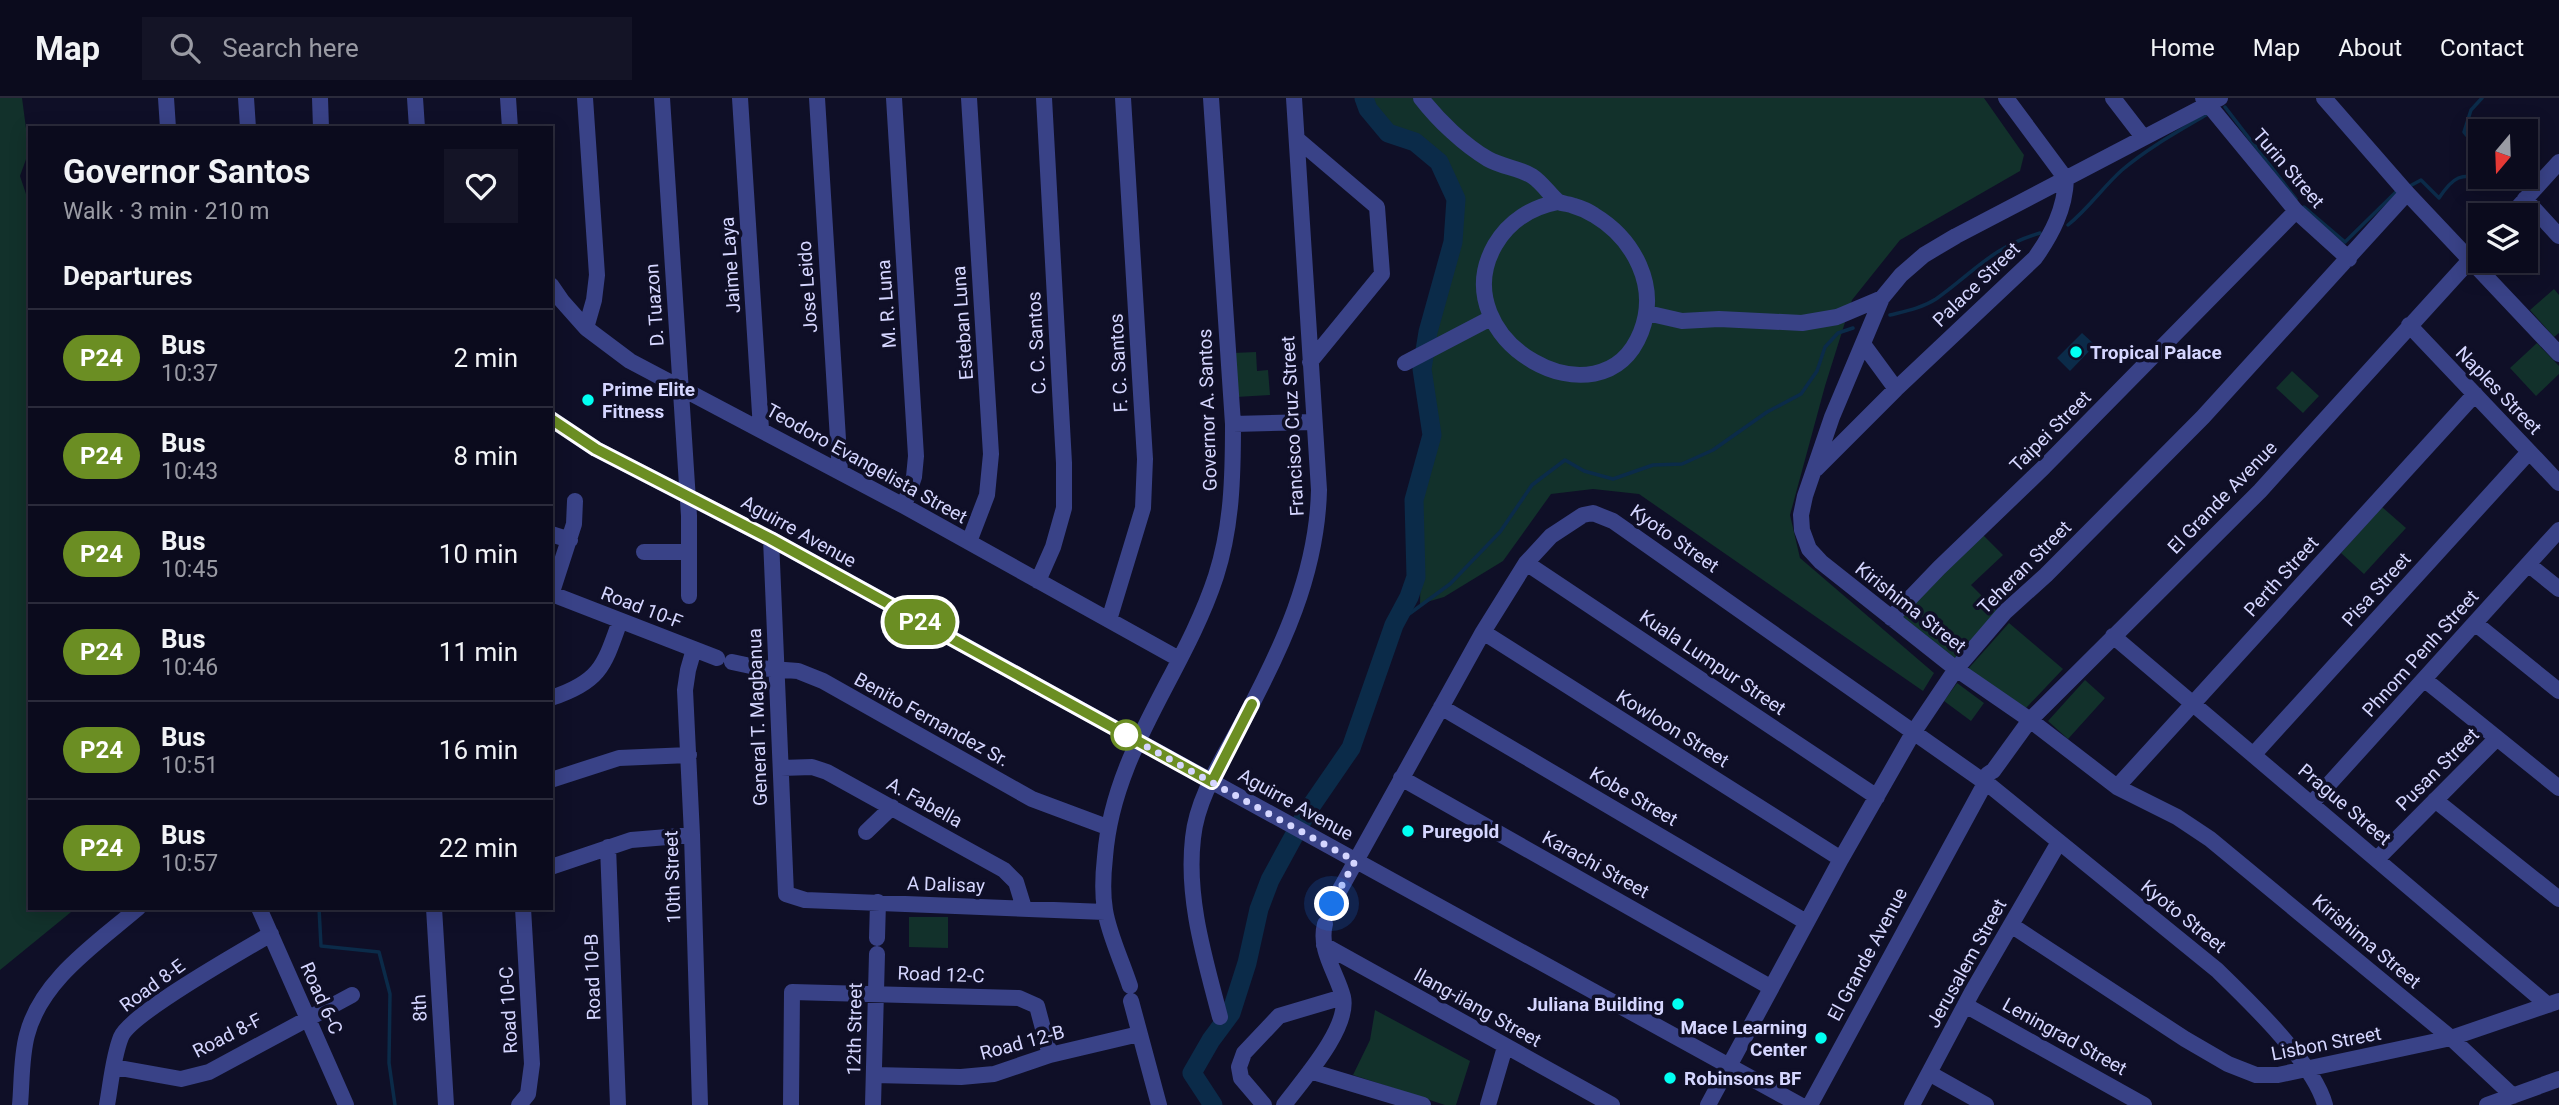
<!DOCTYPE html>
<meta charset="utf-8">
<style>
body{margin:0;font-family:Roboto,sans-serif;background:#141426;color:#f1f3f6;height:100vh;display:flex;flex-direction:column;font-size:26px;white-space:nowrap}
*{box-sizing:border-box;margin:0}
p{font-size:23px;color:#9a9ba4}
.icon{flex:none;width:38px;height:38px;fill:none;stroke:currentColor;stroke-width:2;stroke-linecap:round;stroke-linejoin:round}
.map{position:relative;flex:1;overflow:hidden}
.panel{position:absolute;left:28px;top:28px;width:525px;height:784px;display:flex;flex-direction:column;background:#0b0b1d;border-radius:0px;box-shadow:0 4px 18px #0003,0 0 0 2px #2b2b3b}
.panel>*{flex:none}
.badge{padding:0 14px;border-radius:23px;font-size:24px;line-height:46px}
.needle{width:46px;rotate:199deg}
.tools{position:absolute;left:2468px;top:21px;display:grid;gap:14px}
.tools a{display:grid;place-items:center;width:70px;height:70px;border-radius:0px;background:#0b0b1d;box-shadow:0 4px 18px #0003,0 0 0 2px #2b2b3b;font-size:35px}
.you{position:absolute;width:35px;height:35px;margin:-18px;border:5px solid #fff;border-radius:50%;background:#1a73e8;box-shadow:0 0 0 10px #1a73e833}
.map>.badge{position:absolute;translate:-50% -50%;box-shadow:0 0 0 4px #fff}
h2{padding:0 35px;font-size:26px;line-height:63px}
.round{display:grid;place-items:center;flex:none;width:74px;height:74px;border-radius:0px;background:#141426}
.head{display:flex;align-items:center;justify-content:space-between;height:119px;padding:0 35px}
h1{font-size:33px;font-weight:700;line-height:52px}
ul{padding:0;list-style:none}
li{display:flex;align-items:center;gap:21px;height:98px;padding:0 35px;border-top:2px solid #2b2b3b}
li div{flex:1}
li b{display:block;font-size:26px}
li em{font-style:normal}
li .badge{min-width:77px;font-weight:700;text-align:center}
header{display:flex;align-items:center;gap:42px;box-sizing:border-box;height:98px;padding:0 35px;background:#0b0b1d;border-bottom:2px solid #2b2b3b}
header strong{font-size:33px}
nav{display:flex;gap:38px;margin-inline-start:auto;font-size:24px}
.search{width:490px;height:63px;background:#141426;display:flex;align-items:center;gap:18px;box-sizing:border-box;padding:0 24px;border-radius:0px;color:#9a9ba4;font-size:26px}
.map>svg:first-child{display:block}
</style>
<header>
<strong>Map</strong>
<div class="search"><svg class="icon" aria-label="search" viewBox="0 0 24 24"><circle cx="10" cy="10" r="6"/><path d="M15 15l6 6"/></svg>Search here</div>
<nav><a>Home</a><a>Map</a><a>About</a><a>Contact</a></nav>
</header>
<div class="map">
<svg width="2559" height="1007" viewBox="0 0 2559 1007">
<rect width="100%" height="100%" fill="#0f0f27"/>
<path fill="#12312b" d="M 0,0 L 22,0 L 29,53 L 20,78 L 30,108 L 30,810 L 76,810 L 0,872 Z
M 1364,0 L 1984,0 L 2024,57 L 2020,73 L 1900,142 L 1852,202 L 1825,288 L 1790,417 L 1800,460 L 1934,575 L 1923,593 L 1639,396 L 1593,391 L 1551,396 L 1503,463 L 1444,499 L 1420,506 L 1422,402 L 1439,337 L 1422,271 L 1428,234 L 1453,144 L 1456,102 L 1438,64 L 1415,44 L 1388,35 L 1368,11 Z
M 2554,191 L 2559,197 L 2559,235 L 2554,239 L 2530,212 Z
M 2537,245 L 2559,268 L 2559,276 L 2536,298 L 2510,270 Z
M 1256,254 L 1257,273 L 1268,272 L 1270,297 L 1236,299 L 1233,255 Z
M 2292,273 L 2319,298 L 2303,315 L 2276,290 Z
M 2382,409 L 2406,430 L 2364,476 L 2341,455 Z
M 1982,436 L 2003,457 L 1971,487 L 1998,514 L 1954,562 L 1900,519 Z
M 2009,525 L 2063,571 L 2026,610 L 1968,571 Z
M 2085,582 L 2105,600 L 2068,641 L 2048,623 Z
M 1957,585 L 1984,605 L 1971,623 L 1944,603 Z
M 909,819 L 948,819 L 948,850 L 909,849 Z
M 1375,912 L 1470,963 L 1456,1007 L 1445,1007 L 1353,977 L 1370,942 Z"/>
<path fill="#0b2b49" d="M 2082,235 L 2095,247 L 2070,273 L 2057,260 Z"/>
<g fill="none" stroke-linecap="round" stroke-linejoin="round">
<path stroke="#0b2b49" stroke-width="3.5" d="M 2225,9 L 2296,101
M 2480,53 L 2464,34 L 2471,12 L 2482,0
M 2408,89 L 2421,82 L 2439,100 C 2453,79 2461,74 2486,81 L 2486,79
M 2304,109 L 2345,144 L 2398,92
M 2068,127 C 2089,110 2103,89 2122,72 C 2148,50 2177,34 2206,17
M 1890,217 C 1906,213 1922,210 1936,201 C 1974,174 1992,149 2040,135
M 1394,527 L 1450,486 L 1500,434 L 1532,387 L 1565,362 L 1584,373 L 1613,381 L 1653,367 L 1682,366 L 1713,352 L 1767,314 L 1801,296 L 1817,273 L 1825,249 L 1838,235 L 1853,230
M 319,810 L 321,848 L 379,854 L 390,896 L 389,965 L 395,1007"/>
<path stroke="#0b2b49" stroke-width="19" d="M 1213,1007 L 1192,975 L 1211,942 L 1231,915 L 1247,865 L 1259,811 L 1270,782 L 1307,714 L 1351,650 L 1394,527 L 1409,499 L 1416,479 L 1414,402 L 1432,337 L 1422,271 L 1428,234 L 1453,144 L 1456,101 L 1439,64 L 1415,44 L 1388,35 L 1368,11 L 1364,0"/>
<path stroke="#394287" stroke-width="16" d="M 166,0 L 168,30
M 246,0 L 248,30
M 320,0 L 321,30
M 415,0 L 417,30
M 508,0 L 510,30
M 585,0 L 597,177 L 594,202 L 586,230
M 662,0 L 689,418 L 689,498
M 740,0 L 761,331
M 817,0 L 840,374
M 894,0 L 916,358 L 914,379 L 904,408
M 969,0 L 991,356 L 987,397 L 969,444
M 1421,0 C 1438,22 1464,47 1488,61 C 1502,69 1519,70 1532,78 C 1543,85 1552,100 1559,104 C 1563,106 1570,106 1574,108 C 1581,110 1588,113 1594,117 C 1634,141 1659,188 1641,234 C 1602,333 1441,242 1495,147 C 1509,123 1532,109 1558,104
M 2113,0 L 2143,39
M 2203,0 L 2296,113 L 2349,161
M 2220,0 L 1956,138 L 1924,157 L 1901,177 L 1882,200 L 1832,319 L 1805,398 L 1801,417 L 1802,432 L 1809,451 L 1821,464 L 1956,571 L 2030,622 L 2117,689 L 2177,719 L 2210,741 L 2451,940 L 2513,998
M 2324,0 L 2407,95 L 2559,256
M 1297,41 L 1377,109 L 1382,176 L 1310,264
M 2525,101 L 2559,138
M 2511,117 L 2559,64
M 551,187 L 562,203 L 586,230 L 630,263 L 904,408 L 1179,561
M 1647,215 L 1682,223 L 1719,221 L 1802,225 L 1837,219 L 1882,200
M 2409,227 L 2559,385
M 1863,246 L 1896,291
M 1405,265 L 1491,220
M 551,321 L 596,351 L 771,441 L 1800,1007
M 1233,326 L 1314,324
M 1816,371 L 1896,291 L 2035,160 C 2052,136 2065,111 2066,81 L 2006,0
M 551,436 L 570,442
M 771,441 L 786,796 L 805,802 L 1105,814
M 644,454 L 688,454
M 1526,465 L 1877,699
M 2528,466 L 2559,491
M 1038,483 L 1053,449 L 1064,410 L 1064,365 L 1044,0
M 552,496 L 717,560
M 551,497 L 574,426 L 575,403
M 1891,520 L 1939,470 L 2044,369 L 2296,113
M 1109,522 L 1143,410 L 1145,361 L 1123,0
M 2476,526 L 2559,593
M 1483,534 L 1841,761
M 2113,538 L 2548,907
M 694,551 L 688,572 L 685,592 L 692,737 L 700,1007
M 732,564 L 760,570 L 798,573 L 823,583 L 1032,701 L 1107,729
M 2425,582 L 2559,690
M 551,600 C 600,584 604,568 620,523
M 1441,609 L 1806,824
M 2254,656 L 2529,354
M 781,670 L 812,669 L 827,674 L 1004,772 L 1016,784 L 1024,810
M 1401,680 L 1770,889
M 551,682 L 619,660 L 689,657
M 1988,686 L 2217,872 C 2249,903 2314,965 2325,1007
M 2117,689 L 2475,296
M 2435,702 L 2559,801
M 2311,706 L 2559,432
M 866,734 L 892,709
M 608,749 L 618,1007
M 2377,761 L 2497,640
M 551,769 L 631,742 L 692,737
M 1332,806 L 1483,534 L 1526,465 L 1551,438 L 1583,417 L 1593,415 L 1613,423 L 1983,683
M 259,810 L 346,1007
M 434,810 L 446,1007
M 2011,827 L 2185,941 L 2228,966 L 2256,977 L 2278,977 L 2451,940 L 2559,903
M 877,840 L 878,804
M 1324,847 L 1612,1007
M 1130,888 C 1122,863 1109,837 1105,812 C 1102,794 1103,777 1105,759 C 1113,653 1184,576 1216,478 C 1232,428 1233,378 1233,326 L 1211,0
M 1131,903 L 1159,1007
M 1965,907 L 2144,1007
M 1220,919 C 1205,861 1186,801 1193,740 C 1197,699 1224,659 1243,623 C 1282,550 1317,476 1319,392 L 1294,0
M 114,969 L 181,981 L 209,974 L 352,897
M 1310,973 L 1423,1007
M 1929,975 L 1986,1007
M 874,977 L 961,979 L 994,976 L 1050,957 L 1139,936
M 20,1007 C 22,985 21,959 27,937 C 41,882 96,846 138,810
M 107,1007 C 111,985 113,959 121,939 C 130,916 244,852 271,836
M 519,1007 L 528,996 L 532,966 L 523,810
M 791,1007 L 792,894 L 1019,900 L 1037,908 L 1050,957
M 873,1007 L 877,856
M 1264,1007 L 1241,980 L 1239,969 L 1244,955 L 1279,918 L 1343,899
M 1284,1007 C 1301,984 1350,930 1343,899 C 1337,875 1318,852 1325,826
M 1488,1007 L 1505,949
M 1708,1007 L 1841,761 L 1913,635 L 1956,571 L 2005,514 L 2046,477 L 2203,319 L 2407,95
M 1810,1007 L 1983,689 C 1983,681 1986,676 1993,673 L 2030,622 L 2260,393 L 2480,151
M 1912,1007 L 1972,894 L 2059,744
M 2487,1007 L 2559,981"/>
</g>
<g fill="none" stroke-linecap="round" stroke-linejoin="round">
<defs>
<path id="line" d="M 551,321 L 596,351 L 771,441 L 1212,684 L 1252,606"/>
</defs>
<use href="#line" stroke="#fff" stroke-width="16"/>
<use href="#line" stroke="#6b8e23" stroke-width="10"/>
<path stroke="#d5d6ff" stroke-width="7" stroke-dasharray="0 12.6" d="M 1126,637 L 1120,634 L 1355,763 L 1332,806"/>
</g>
<g fill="#01fff2" stroke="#0f0f27" stroke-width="2.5">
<circle cx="2076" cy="254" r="7"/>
<circle cx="588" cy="302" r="7"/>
<circle cx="1408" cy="733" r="7"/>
<circle cx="1678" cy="906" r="7"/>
<circle cx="1821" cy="940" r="7"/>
<circle cx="1670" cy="980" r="7"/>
</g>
<circle fill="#fff" stroke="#6b8e23" stroke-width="3.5" cx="1126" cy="637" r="14"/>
<g text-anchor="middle" stroke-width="7" stroke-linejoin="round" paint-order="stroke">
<g font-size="19" fill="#d5d6ff" stroke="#0f0f27">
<text transform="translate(2289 70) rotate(49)" y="7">Turin Street</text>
<text transform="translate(730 167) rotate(-94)" y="7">Jaime Laya</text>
<text transform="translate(1976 186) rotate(-44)" y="7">Palace Street</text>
<text transform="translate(807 189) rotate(-94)" y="7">Jose Leido</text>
<text transform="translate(886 206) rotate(-94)" y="7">M. R. Luna</text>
<text transform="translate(654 207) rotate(-94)" y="7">D. Tuazon</text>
<text transform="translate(962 225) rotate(-94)" y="7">Esteban Luna</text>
<text transform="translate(1036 245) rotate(-93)" y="7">C. C. Santos</text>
<text transform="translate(1118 265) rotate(-93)" y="7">F. C. Santos</text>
<text transform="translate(2499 292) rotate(46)" y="7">Naples Street</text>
<text transform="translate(1207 312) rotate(-92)" y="7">Governor A. Santos</text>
<text transform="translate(1292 328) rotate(-93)" y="7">Francisco Cruz Street</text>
<text transform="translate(2050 333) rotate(-45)" y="7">Taipei Street</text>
<text transform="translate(867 365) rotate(29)" y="7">Teodoro Evangelista Street</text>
<text transform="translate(2222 399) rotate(-46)" y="7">El Grande Avenue</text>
<text transform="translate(799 433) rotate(29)" y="7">Aguirre Avenue</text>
<text transform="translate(1675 440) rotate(35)" y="7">Kyoto Street</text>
<text transform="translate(2024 469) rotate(-45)" y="7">Teheran Street</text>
<text transform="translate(2281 478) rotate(-48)" y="7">Perth Street</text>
<text transform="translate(2376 491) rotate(-48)" y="7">Pisa Street</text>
<text transform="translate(642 509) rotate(21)" y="7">Road 10-F</text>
<text transform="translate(1911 509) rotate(38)" y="7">Kirishima Street</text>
<text transform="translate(2420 555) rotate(-48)" y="7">Phnom Penh Street</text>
<text transform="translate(1713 564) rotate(34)" y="7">Kuala Lumpur Street</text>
<text transform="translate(757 619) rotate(-92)" y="7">General T. Magbanua</text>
<text transform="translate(932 621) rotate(29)" y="7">Benito Fernandez Sr.</text>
<text transform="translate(1673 630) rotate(32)" y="7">Kowloon Street</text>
<text transform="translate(2437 671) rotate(-45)" y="7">Pusan Street</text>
<text transform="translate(1634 698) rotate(30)" y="7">Kobe Street</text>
<text transform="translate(925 704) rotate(29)" y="7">A. Fabella</text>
<text transform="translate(1296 706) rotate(29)" y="7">Aguirre Avenue</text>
<text transform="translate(2345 706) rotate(40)" y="7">Prague Street</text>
<text transform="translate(1596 766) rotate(29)" y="7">Karachi Street</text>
<text transform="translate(672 779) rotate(-92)" y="7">10th Street</text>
<text transform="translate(946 786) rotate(2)" y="7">A Dalisay</text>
<text transform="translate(2184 818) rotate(39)" y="7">Kyoto Street</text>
<text transform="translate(2367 843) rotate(40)" y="7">Kirishima Street</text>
<text transform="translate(1867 856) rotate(-62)" y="7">El Grande Avenue</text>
<text transform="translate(1966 865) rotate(-61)" y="7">Jerusalem Street</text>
<text transform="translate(941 876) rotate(2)" y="7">Road 12-C</text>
<text transform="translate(592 879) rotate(-92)" y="7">Road 10-B</text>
<text transform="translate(152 887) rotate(-36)" y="7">Road 8-E</text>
<text transform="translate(322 900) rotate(66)" y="7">Road 6-C</text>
<text transform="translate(1478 909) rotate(29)" y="7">Ilang-ilang Street</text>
<text transform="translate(419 910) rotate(-93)" y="7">8th</text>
<text transform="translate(508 912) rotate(-93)" y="7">Road 10-C</text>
<text transform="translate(854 931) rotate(-89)" y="7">12th Street</text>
<text transform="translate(227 937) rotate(-27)" y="7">Road 8-F</text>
<text transform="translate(2065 938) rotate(29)" y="7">Leningrad Street</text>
<text transform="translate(1022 944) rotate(-15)" y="7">Road 12-B</text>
<text transform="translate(2326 945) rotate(-11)" y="7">Lisbon Street</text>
</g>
<g font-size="19" font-weight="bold" fill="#d5d6ff" stroke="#0f0f27" text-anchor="start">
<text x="2090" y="261">Tropical Palace</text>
<text x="602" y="298">Prime Elite<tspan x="602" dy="22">Fitness</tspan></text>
<text x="1422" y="740">Puregold</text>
<text x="1664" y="913" text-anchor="end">Juliana Building</text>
<text x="1807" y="936" text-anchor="end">Mace Learning<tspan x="1807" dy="22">Center</tspan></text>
<text x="1684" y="987">Robinsons BF</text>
</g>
</g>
</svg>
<div class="tools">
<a><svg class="needle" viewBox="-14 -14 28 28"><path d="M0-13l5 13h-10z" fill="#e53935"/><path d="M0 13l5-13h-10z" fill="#9a9ba4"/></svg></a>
<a><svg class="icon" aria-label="layers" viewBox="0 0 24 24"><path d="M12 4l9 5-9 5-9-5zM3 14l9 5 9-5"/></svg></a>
</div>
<div class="you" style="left:1332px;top:806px"></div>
<b class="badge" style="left:920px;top:524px;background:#6b8e23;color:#fff">P24</b>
<section class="panel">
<div class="head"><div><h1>Governor Santos</h1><p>Walk · 3 min · 210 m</p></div><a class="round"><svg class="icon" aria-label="heart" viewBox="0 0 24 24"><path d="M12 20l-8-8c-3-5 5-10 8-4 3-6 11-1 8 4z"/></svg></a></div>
<h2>Departures</h2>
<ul>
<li><span class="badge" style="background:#6b8e23;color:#fff">P24</span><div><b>Bus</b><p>10:37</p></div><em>2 min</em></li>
<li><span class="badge" style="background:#6b8e23;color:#fff">P24</span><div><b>Bus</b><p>10:43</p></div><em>8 min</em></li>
<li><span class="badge" style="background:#6b8e23;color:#fff">P24</span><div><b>Bus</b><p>10:45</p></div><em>10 min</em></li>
<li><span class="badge" style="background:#6b8e23;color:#fff">P24</span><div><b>Bus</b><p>10:46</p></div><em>11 min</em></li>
<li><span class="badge" style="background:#6b8e23;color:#fff">P24</span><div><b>Bus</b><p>10:51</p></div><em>16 min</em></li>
<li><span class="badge" style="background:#6b8e23;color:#fff">P24</span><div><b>Bus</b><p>10:57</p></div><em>22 min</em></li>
</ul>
</section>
</div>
